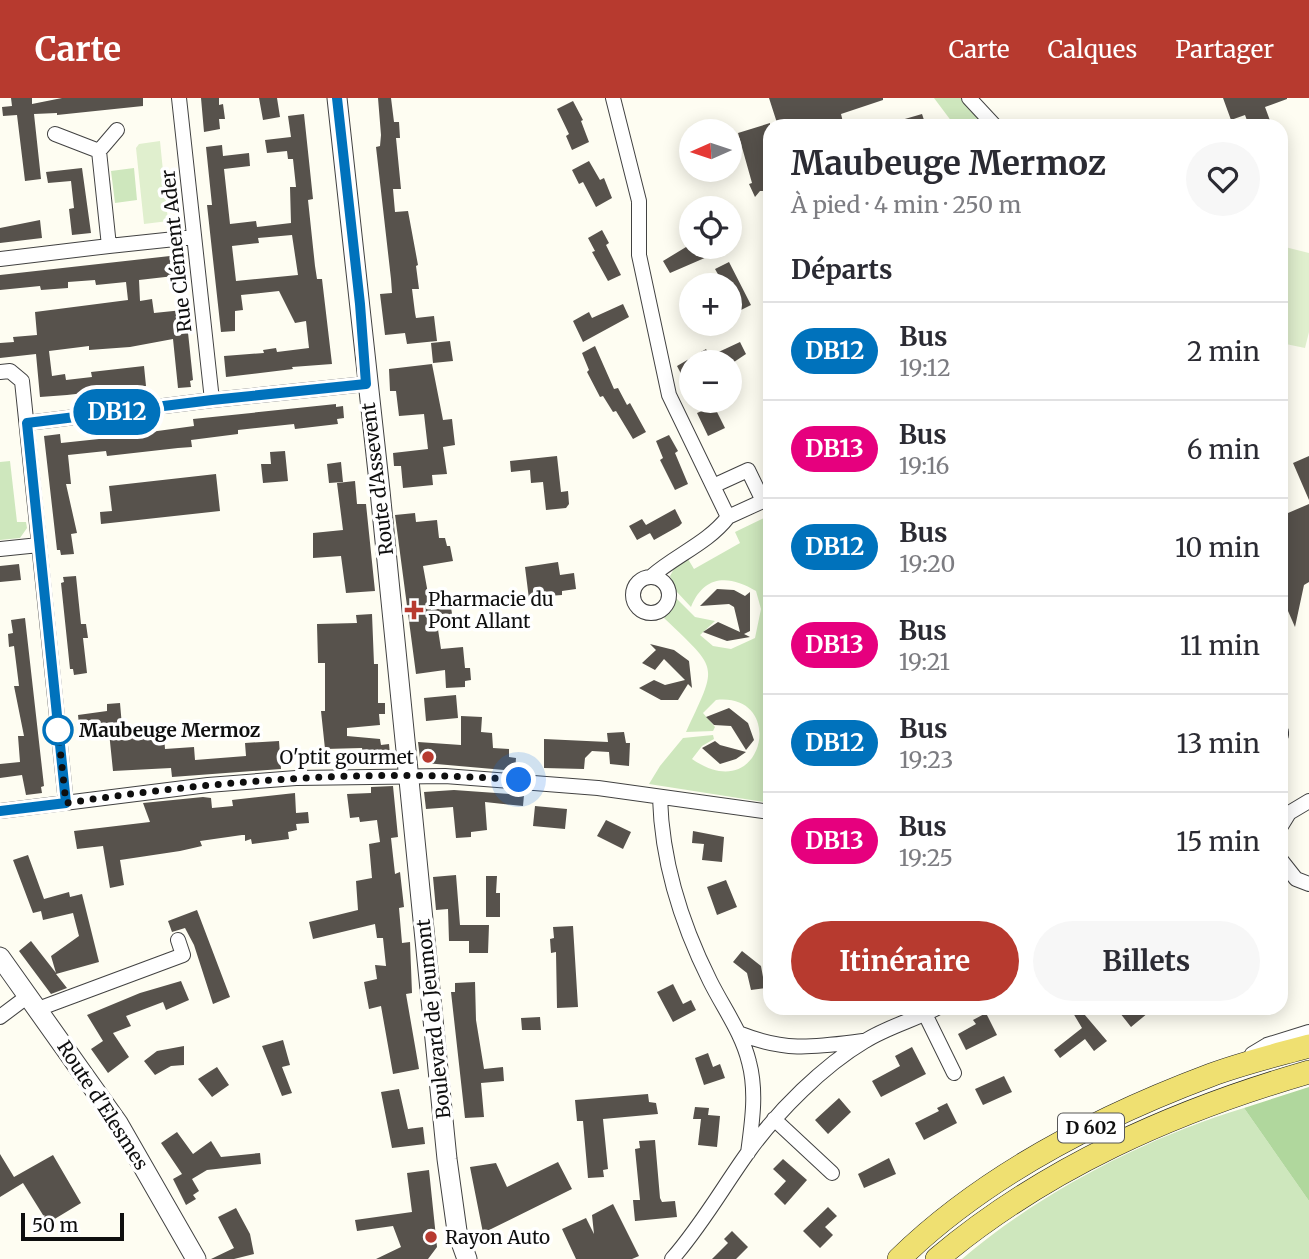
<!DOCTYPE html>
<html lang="fr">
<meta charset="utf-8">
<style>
body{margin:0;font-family:Merriweather,serif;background:#f7f7f7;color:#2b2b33;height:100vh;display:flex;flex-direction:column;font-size:26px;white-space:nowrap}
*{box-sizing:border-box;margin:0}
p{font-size:23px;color:#7c7c81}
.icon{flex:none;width:38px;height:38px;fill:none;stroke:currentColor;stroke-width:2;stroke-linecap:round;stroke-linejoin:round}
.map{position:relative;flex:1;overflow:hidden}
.side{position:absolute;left:763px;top:21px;width:525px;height:896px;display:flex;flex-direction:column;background:#fff;border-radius:21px;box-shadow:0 4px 18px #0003}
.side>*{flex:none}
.badge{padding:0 14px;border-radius:23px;font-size:24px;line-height:46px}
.needle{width:46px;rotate:267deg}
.tools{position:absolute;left:679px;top:21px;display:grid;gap:14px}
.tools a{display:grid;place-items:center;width:63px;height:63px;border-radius:50%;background:#fff;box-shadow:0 4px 18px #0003;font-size:35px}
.scale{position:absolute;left:21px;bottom:18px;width:103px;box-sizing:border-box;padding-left:7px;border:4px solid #0f0f0f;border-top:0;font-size:19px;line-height:24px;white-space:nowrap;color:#0f0f0f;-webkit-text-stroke:5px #fff;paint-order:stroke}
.you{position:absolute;width:35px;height:35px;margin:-18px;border:5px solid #fff;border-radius:50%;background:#1a73e8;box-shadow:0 0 0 10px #1a73e833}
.map>.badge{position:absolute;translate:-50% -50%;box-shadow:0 0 0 4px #fff}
h2{padding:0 28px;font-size:26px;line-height:63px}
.round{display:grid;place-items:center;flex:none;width:74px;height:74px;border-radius:37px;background:#f7f7f7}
.headline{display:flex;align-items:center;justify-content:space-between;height:119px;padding:0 28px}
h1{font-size:33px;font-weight:700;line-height:52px}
.cta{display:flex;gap:14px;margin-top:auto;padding:14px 28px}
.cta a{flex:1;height:80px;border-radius:42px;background:#b73a2f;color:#fff;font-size:28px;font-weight:700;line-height:80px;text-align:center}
.cta a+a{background:#f7f7f7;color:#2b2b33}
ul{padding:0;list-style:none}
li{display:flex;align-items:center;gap:21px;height:98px;padding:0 28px;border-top:2px solid #e1e1e2}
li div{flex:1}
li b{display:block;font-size:26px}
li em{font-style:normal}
li .badge{min-width:77px;font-weight:700;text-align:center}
header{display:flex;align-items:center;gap:42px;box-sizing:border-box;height:98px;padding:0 35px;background:#b73a2f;color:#fff}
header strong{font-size:33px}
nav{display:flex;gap:38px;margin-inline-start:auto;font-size:24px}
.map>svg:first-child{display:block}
</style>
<header>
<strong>Carte</strong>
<nav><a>Carte</a><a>Calques</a><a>Partager</a></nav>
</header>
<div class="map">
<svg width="1309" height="1161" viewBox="0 0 1309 1161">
<rect width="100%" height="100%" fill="#fefdf2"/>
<path fill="#cee7bd" d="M 934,0 L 964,0 L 991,28 L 955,28 Z
M 134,70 L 137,102 L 115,105 L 111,73 Z
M 10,363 L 17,424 L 26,424 L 27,430 L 20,440 L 0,442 L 0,364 Z
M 764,420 L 770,431 L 770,705 L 649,686 L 660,668 L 683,640 L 713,637 L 714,641 L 702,648 L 692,661 C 764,711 788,594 716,602 L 703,615 L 715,629 L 713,633 L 686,634 C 718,565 719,573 664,520 L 672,512 L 675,499 L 695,519 L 715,523 L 700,537 L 713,548 L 731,551 L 755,540 L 761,511 L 756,493 C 730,477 704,476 691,509 L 676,493 L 670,478 L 675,469 L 688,461 L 694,471 L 740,445 L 735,434 Z
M 1244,1010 L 1309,1103 L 1309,1161 L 962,1161 C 1039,1095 1147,1039 1244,1010 Z"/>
<path fill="#b0d79d" d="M 1309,989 L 1309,1103 L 1244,1010 Z"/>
<path fill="#e0efce" d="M 160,43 L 168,123 L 144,126 L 136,50 L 139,46 Z
M 1281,148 L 1309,155 L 1309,234 L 1305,250 L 1281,245 Z"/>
<path fill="#57524c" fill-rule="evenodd" d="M 11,0 L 32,0 L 32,6 L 62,0 L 143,0 L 143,8 L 57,17 L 57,15 L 34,16 L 41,81 L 25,83 L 17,17 L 3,18 L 2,9 L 12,8 Z
M 201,0 L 219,0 L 219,7 L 223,6 L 225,21 L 219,21 L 220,31 L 204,34 Z
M 259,0 L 277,0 L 280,19 L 263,22 Z
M 378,0 L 391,0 L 394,24 L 399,24 L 400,40 L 396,40 L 401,91 L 393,91 L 395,114 L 408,113 L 418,167 L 416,168 L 419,191 L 412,191 L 415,215 L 416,220 L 434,218 L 437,243 L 407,246 L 405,235 L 385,237 L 380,196 L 392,195 L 391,181 L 376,49 L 380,48 L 381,37 Z
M 769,0 L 883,0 L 883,2 L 841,16 L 844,28 L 778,28 Z
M 1223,0 L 1287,0 L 1287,1 L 1265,9 L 1272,28 L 1249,28 L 1245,17 L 1231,22 Z
M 573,3 L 583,22 L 581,23 L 589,44 L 572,52 L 566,38 L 569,36 L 557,11 Z
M 304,16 L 313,101 L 308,102 L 315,168 L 317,181 L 322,181 L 332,266 L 292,269 L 293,271 L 226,279 L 224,258 L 264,255 L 263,252 L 276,250 L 277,254 L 309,250 L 306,223 L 295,225 L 279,193 L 241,197 L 243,212 L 235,213 L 235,233 L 221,234 L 207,107 L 212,107 L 206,49 L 222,47 L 223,58 L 249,55 L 250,68 L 224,71 L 230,126 L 256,123 L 257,129 L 291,125 L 290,89 L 296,89 L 293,61 L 288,61 L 287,53 L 267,55 L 265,42 L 291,39 L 288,18 ZM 292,137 L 298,177 L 236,183 L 232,148 L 259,145 L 258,140 Z
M 922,16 L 926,28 L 892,28 L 891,25 Z
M 770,25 L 770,93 L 760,93 L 755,99 L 749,86 L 752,85 L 738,35 Z
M 589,63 L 600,82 L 604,80 L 612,100 L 596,109 L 583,84 L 579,86 L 572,72 Z
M 82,70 L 91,135 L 72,137 L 69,111 L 74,110 L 71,83 L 48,85 L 46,74 Z
M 40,122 L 42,140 L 0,145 L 0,130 Z
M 602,132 L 609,145 L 606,147 L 621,177 L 608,183 L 592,154 L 595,153 L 588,140 Z
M 691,146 L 691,149 L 730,149 L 670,175 L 663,163 Z
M 179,157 L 181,172 L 173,173 L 174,178 L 139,182 L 140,203 L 152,201 L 154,215 L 183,212 L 184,225 L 187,225 L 193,282 L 190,283 L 191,289 L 178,290 L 173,241 L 130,249 L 89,252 L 89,248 L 49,253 L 52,278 L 65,276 L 66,282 L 92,279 L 91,274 L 144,268 L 146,288 L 67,297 L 40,299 L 36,256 L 0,260 L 0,245 L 14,244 L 13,239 L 37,237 L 35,214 L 128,202 L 126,184 L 96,187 L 95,182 L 68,184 L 68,190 L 41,192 L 40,188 L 0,192 L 0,177 Z
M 729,164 L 751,207 L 735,215 L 730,205 L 730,187 L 724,187 L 715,171 Z
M 623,206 L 629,219 L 583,244 L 573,223 L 589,214 L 592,220 Z
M 450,243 L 453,263 L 433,265 L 431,245 Z
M 740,244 L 746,256 L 734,264 L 691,264 L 691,295 L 677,268 L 706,251 L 710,258 Z
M 595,248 L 614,291 L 618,290 L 627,307 L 630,305 L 646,334 L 633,341 L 616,313 L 613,314 L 603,298 L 600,299 L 587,274 L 589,272 L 582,255 Z
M 432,266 L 443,322 L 452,321 L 455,347 L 443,349 L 447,376 L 432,377 L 433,387 L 403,390 L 401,368 L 394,368 L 393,355 L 428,351 L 424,316 L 399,318 L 396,293 L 390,293 L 389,271 Z
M 336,306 L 336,309 L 343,308 L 344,320 L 337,321 L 338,326 L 295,331 L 294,326 L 238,332 L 238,336 L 191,342 L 192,349 L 178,350 L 107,358 L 106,353 L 68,357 L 71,386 L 66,386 L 77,435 L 71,436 L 74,456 L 61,457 L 60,452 L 57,452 L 44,338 L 60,336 L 61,345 L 99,341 L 194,328 L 193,321 Z
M 714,308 L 725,330 L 708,338 L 697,315 Z
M 669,337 L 678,353 L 675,355 L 688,386 L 675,392 L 660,362 L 663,360 L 656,343 Z
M 285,353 L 288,383 L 263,385 L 261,366 L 271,366 L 270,354 Z
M 557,358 L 561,394 L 568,393 L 569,406 L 566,410 L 546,412 L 543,384 L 531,385 L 530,372 L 511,374 L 510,363 Z
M 1309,358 L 1309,402 L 1293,365 Z
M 341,364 L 343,384 L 329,385 L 327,366 Z
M 216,376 L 220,413 L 101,426 L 100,414 L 112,413 L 109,388 Z
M 355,383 L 357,406 L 366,406 L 375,493 L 346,495 L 341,458 L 313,460 L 313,435 L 343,432 L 337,385 Z
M 1309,406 L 1309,484 L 1304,487 L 1295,529 L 1281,497 L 1281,418 Z
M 675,411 L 682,425 L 679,428 L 654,442 L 646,428 L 650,435 L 637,442 L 629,428 L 642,421 L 646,427 Z
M 415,415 L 416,424 L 437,422 L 439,440 L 445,440 L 447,448 L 450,448 L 453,463 L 423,468 L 431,512 L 451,509 L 453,523 L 437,525 L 441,551 L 463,549 L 465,570 L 470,570 L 471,582 L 465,583 L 465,589 L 446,590 L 445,572 L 416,576 L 395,417 Z
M 558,464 L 560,477 L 574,475 L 576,491 L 562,493 L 562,497 L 548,498 L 549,507 L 530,509 L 525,469 Z
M 19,466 L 21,482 L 0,484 L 0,468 Z
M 76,478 L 81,526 L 86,526 L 88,540 L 83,540 L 87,575 L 74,577 L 73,571 L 70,571 L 61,485 L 64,484 L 63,479 Z
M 717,491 L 734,492 L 745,498 L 750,494 L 750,533 L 744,536 L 750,539 L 727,543 L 703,534 L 718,524 L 740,534 L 734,509 L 729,506 L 700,508 Z
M 372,516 L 374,566 L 378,566 L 378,605 L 385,605 L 385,616 L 379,616 L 380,627 L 347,630 L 347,638 L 380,641 L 381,647 L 389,646 L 391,668 L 365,669 L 362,650 L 325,651 L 321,613 L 325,613 L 325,565 L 318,565 L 317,526 L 357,525 L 356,517 Z
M 25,520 L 44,688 L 41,689 L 42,695 L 26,697 L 22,677 L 0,680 L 0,666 L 20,664 L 18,638 L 24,638 L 14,588 L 19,588 L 14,548 L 9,549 L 8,536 L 13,535 L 11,522 Z
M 650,546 L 674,552 L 689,563 L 692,590 L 688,586 L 678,602 L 661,602 L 639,590 L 654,582 L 665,587 L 685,582 L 664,561 L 655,572 L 642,565 L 656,552 Z
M 456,597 L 458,620 L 426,623 L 424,600 Z
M 120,605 L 123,640 L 164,637 L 165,651 L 194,649 L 195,662 L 246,658 L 245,645 L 279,643 L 281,671 L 172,679 L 171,670 L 113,673 L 109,634 L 80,636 L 78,617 L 107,613 L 107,606 Z
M 729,610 L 748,625 L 754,642 L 746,652 L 731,628 L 714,627 L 706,619 Z
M 461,618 L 482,619 L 481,634 L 492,635 L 493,650 L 509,651 L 509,659 L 516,660 L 515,673 L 425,665 L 420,660 L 418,644 L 461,647 Z
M 624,634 L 626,645 L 630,645 L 629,668 L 610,666 L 609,654 L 592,653 L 585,660 L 584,671 L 544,670 L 544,641 L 608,644 L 607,635 Z
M 715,643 L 720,647 L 746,654 L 736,661 L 720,666 L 702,650 Z
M 393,688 L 398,739 L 391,740 L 395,776 L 400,774 L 404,809 L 399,810 L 402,845 L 410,844 L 412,895 L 406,896 L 419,971 L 393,976 L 381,908 L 369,911 L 364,884 L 377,881 L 375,867 L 386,868 L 383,840 L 377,840 L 375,826 L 313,841 L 309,824 L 358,812 L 356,783 L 372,780 L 369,746 L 380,744 L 377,722 L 360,724 L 359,719 L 350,720 L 347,696 L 371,695 L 371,689 Z
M 454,692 L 524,697 L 523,708 L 485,704 L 487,732 L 471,734 L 471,739 L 456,740 L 453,709 L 426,711 L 424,694 Z
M 295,695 L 296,715 L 308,714 L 309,725 L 296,726 L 297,732 L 288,734 L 289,741 L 252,746 L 251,741 L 245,743 L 245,737 L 242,737 L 200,743 L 202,748 L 180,753 L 120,762 L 124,787 L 110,790 L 103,748 L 77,751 L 74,733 L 150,724 L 143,705 L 203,699 L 211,700 L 212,710 L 233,708 L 232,702 Z
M 535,708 L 567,711 L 565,731 L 533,728 Z
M 606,722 L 631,734 L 623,751 L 597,738 Z
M 693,733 L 724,739 L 722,764 L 702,762 L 704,746 L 692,745 Z
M 28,757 L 44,801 L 69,794 L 70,799 L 82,796 L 99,864 L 56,876 L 67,890 L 51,896 L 19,853 L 31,843 L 56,875 L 51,858 L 79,838 L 73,815 L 43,822 L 41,813 L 33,815 L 13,762 Z
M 456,777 L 460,827 L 489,827 L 488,855 L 469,855 L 469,843 L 449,843 L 448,811 L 436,812 L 433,779 Z
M 486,778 L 497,778 L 496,795 L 500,795 L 500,819 L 486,819 Z
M 726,782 L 737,809 L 717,817 L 707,789 Z
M 197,812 L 230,899 L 213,906 L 194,847 L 185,830 L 172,834 L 168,823 Z
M 573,828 L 578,909 L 557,910 L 556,854 L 551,855 L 550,841 L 554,840 L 553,829 Z
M 742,853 L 761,868 L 765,890 L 751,892 L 747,875 L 733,864 Z
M 181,883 L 189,902 L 166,912 L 163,904 L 126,918 L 131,928 L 113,935 L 129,959 L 108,975 L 91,951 L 103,943 L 87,917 L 140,895 Z
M 475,884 L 476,922 L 484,971 L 503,969 L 504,983 L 481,985 L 484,1019 L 465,1020 L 451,894 L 455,894 L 455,885 Z
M 673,886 L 683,906 L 691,902 L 696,912 L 673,924 L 657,894 Z
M 1070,910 L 1079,910 L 1107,943 L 1094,953 L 1085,941 L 1060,960 L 1054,952 L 1082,930 Z
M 1116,910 L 1154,910 L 1131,929 Z
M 986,915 L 997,937 L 966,952 L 958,936 L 976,926 L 973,922 Z
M 540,919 L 541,932 L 522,932 L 521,920 Z
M 283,942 L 290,967 L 282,969 L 292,995 L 282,998 L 262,948 Z
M 184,948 L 184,967 L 171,968 L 155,977 L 144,963 L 157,953 Z
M 912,949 L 926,976 L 881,999 L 872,983 L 900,968 L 895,958 Z
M 708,955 L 713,969 L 720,966 L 725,980 L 704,987 L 695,960 Z
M 217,969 L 229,987 L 212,999 L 198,981 Z
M 1004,978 L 1012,994 L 983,1007 L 975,991 Z
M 399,991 L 408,1031 L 423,1029 L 425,1046 L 392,1050 L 381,994 Z
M 648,996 L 649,1004 L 656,1005 L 658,1016 L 603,1021 L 608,1071 L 603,1072 L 604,1079 L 588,1080 L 583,1023 L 577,1023 L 575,1002 Z
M 839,1000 L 851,1014 L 828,1036 L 815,1022 Z
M 947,1005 L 957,1025 L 924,1042 L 915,1025 L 939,1013 L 937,1010 Z
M 695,1009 L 709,1010 L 708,1017 L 720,1018 L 717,1049 L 698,1047 L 701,1021 L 693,1021 Z
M 177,1034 L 193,1056 L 211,1043 L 221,1059 L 260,1055 L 261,1066 L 207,1072 L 192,1081 L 199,1093 L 193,1097 L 196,1101 L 186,1107 L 173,1081 L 182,1076 L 161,1045 Z
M 655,1042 L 660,1100 L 662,1104 L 675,1103 L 677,1119 L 635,1123 L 633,1102 L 640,1102 L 635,1051 L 640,1050 L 639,1043 Z
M 0,1056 L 14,1079 L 53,1057 L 81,1105 L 48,1125 L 23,1085 L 0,1099 Z
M 889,1060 L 896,1076 L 864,1090 L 858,1076 Z
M 783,1061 L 807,1082 L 785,1107 L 774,1096 L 786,1083 L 773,1071 Z
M 558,1064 L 572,1091 L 483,1135 L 470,1069 L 496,1065 L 507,1089 Z
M 429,1072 L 437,1149 L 428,1161 L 376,1161 L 401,1149 L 393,1128 L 357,1133 L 355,1122 L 412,1114 L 407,1075 Z
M 613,1106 L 639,1158 L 632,1161 L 576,1161 L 562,1131 L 586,1120 L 594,1136 L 592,1117 Z
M 828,1109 L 837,1118 L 825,1129 L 833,1137 L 820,1150 L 803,1133 Z
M 236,1110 L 250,1136 L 254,1156 L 234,1161 L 211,1161 L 234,1150 L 218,1119 Z
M 732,1133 L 748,1149 L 736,1161 L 712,1161 L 728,1145 L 724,1141 Z"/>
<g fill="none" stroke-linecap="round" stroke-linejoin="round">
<defs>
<path id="minor" d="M 179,0 L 212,302
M 613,0 L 639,103 L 639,157 L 669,297 L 728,419 C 708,445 676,457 652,478
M 969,0 L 995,28
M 55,36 L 99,53 L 117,32
M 99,53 L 109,148 L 194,139
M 0,161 L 109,148
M 0,274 L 10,273 L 22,283 L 66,705
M 27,325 L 212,302 L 366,286
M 713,388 L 748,372 L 763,403 L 728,419
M 0,451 L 39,447
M633 497a18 18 0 1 1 36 0a18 18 0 1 1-36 0Z
M 1281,634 L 1281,637
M 660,700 C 662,766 681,825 710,883 C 724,911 742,935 749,964 C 757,994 752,1025 748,1055
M 0,713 L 208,687 L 296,680 L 445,678 L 598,690 L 770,714
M 1281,728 L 1289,715 L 1309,703
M 1281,762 L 1296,781 L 1309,786
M 38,911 L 183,857 L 178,842
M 925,916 L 954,975
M 0,919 L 28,898
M 741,936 C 787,954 814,949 863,943
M 1252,956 L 1267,947 L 1309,934
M 774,1021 L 832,1075
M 672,1161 C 702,1127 723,1089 749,1053 C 778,1013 823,968 865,943 C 887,929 914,922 937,910"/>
<path id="tertiary" d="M 337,0 L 380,393 L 447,1061 L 457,1133 L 467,1161
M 0,859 L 118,1025 L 196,1161"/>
<path id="primary" d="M 899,1161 C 986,1076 1099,1019 1211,977 C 1243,965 1277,957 1309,948
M 937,1161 C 1045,1070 1174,1013 1309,974"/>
</defs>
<use href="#minor" stroke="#424242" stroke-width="16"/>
<use href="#tertiary" stroke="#424242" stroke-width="21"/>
<use href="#primary" stroke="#202020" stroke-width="24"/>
<use href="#minor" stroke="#fff" stroke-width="14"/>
<use href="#tertiary" stroke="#fff" stroke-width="19"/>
<use href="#primary" stroke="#efe071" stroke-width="23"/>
</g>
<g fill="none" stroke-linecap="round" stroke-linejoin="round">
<defs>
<path id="line" d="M 0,713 L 66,705 L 27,325 L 212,302 L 366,286 L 360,206 L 337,0"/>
</defs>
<use href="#line" stroke="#fff" stroke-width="16"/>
<use href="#line" stroke="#0072bc" stroke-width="10"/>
<path stroke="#0f0f0f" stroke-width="7" stroke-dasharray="0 12.6" d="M 58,632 L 66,705 C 215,683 368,670 519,682"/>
</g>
<g fill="#b73a2f" stroke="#fff" stroke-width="2.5">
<path d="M410.5 501.5h7v7h7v7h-7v7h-7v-7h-7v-7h7z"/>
<circle cx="428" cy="659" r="7"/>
<circle cx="431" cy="1139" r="7"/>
</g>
<circle fill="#fff" stroke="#0072bc" stroke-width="3.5" cx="58" cy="632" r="14"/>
<g text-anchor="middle" stroke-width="7" stroke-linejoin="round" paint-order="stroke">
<rect fill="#fff" stroke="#575757" stroke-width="2" x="1058" y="1015.5" width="66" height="29" rx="5"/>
<g font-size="18" font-weight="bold" fill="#0f0f0f">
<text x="1091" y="1036">D 602</text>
</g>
<g font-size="19" fill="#0f0f0f" stroke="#fff">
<text transform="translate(176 153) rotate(-96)" y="7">Rue Clément Ader</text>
<text transform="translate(377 381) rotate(-97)" y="7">Route d'Assevent</text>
<text transform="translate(433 921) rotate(-96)" y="7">Boulevard de Jeumont</text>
<text transform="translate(103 1007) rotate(57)" y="7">Route d'Elesmes</text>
</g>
<g font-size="19" fill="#0f0f0f" stroke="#fff" text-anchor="start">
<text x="428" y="508">Pharmacie du<tspan x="428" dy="22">Pont Allant</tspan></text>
<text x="414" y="666" text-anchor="end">O'ptit gourmet</text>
<text x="445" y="1146">Rayon Auto</text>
</g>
<g font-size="19" font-weight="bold" fill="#0f0f0f" stroke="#fff" text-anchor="start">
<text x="79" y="639">Maubeuge Mermoz</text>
</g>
</g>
</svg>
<div class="tools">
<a><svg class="needle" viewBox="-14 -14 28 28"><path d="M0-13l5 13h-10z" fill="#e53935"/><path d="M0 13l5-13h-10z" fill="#7c7c81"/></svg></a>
<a><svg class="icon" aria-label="locate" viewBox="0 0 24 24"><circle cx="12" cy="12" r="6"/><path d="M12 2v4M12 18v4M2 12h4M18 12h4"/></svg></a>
<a>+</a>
<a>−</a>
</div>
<div class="scale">50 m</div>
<div class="you" style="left:519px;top:682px"></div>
<b class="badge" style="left:117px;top:314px;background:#0072bc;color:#fff">DB12</b>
<section class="side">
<div class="headline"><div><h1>Maubeuge Mermoz</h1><p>À pied · 4 min · 250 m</p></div><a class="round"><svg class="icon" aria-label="heart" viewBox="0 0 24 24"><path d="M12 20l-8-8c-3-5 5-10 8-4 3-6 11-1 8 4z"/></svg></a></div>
<h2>Départs</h2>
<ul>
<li><span class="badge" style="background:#0072bc;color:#fff">DB12</span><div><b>Bus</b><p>19:12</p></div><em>2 min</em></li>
<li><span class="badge" style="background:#e6007e;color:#fff">DB13</span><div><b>Bus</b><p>19:16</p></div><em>6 min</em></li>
<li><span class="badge" style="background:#0072bc;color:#fff">DB12</span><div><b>Bus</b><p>19:20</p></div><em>10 min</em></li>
<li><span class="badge" style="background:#e6007e;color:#fff">DB13</span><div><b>Bus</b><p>19:21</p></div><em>11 min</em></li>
<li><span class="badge" style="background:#0072bc;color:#fff">DB12</span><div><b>Bus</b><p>19:23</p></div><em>13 min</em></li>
<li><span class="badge" style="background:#e6007e;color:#fff">DB13</span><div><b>Bus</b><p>19:25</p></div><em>15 min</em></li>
</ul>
<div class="cta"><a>Itinéraire</a><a>Billets</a></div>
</section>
</div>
